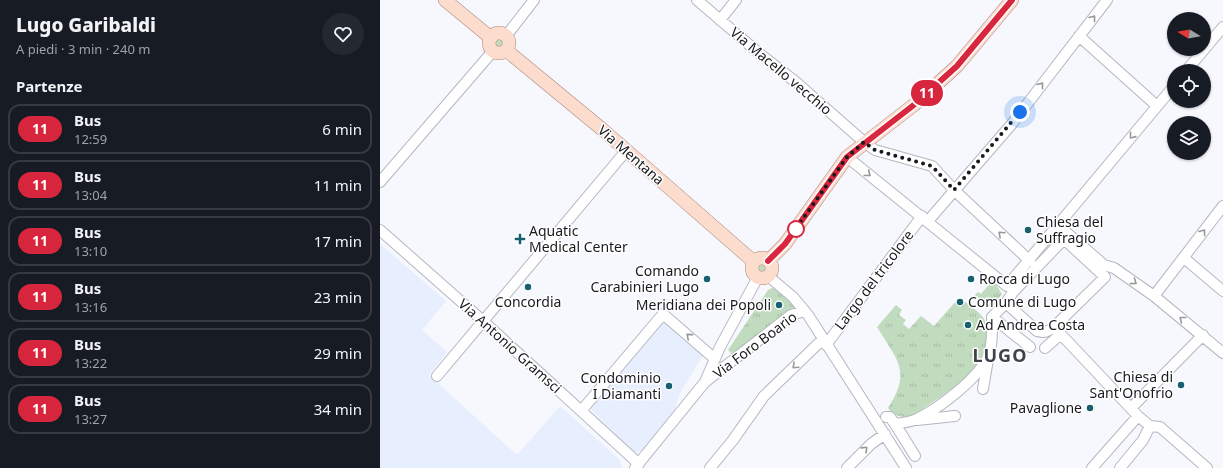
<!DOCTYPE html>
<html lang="it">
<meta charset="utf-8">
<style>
body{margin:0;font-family:"Noto Sans",sans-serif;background:#242831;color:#f1f3f6;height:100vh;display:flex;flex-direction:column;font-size:15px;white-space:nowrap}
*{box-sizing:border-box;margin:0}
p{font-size:13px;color:#9ea1a6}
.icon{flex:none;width:22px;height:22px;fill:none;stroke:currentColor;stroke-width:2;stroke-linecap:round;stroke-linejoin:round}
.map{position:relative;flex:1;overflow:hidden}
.panel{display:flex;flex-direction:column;background:#171b24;width:380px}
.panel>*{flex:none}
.badge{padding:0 8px;border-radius:13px;font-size:14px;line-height:26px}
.needle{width:26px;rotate:281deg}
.buttons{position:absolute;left:787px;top:12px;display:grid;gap:8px}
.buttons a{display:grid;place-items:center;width:44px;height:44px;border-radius:50%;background:#171b24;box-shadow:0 1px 3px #0004;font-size:20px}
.you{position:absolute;width:20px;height:20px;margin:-10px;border:3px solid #fff;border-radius:50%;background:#1a73e8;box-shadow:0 0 0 6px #1a73e833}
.map>.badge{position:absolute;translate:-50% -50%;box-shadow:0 0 0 2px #fff}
h2{padding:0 16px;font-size:15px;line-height:36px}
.round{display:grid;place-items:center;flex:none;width:42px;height:42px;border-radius:21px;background:#242831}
.summary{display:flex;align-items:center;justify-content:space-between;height:68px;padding:0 16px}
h1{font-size:19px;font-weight:800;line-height:30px}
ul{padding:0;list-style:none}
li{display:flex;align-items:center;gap:12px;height:50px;margin:0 8px 6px;padding:0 8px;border:2px solid #363941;border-radius:12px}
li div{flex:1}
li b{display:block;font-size:15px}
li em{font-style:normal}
li .badge{min-width:44px;font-weight:700;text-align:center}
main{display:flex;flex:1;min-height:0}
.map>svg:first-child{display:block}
</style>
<main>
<section class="panel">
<div class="summary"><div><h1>Lugo Garibaldi</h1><p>A piedi · 3 min · 240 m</p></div><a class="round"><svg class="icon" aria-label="heart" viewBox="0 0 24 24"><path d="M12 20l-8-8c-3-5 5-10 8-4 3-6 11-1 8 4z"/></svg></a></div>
<h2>Partenze</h2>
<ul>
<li><span class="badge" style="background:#d7263d;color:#fff">11</span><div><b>Bus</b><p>12:59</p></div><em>6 min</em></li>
<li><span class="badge" style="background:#d7263d;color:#fff">11</span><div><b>Bus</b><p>13:04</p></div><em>11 min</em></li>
<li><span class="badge" style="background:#d7263d;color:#fff">11</span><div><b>Bus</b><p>13:10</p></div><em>17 min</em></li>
<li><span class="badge" style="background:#d7263d;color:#fff">11</span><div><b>Bus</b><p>13:16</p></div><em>23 min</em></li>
<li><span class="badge" style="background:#d7263d;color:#fff">11</span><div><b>Bus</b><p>13:22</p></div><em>29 min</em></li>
<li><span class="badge" style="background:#d7263d;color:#fff">11</span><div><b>Bus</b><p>13:27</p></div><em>34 min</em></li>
</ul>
</section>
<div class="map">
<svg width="843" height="468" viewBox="0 0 843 468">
<defs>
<pattern id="grass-tufts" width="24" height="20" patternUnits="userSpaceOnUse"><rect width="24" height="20" fill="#c1dbbe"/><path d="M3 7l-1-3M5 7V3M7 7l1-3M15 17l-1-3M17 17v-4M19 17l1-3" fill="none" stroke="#a5bba3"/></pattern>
</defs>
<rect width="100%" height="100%" fill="#f6f8fe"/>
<path fill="#e7eefe" d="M 0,244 L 66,301 L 42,330 L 67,352 L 49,375 L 137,455 L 180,406 L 240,460 L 242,468 L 0,468 Z
M 283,321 L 324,354 L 300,393 L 295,410 L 264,450 L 254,453 L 210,408 Z"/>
<path fill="url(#grass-tufts)" d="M113 44a6 6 0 1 1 12 0a6 6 0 1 1-12 0Z
M376 268a6 6 0 1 1 12 0a6 6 0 1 1-12 0Z
M 613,280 L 622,294 L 612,308 L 595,295 L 598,292 L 601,294 Z
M 392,288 L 396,289 L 416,306 L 354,356 L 348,350 L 388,290 Z
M 577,300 L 581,302 L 583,300 C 590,306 602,313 605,321 C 608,327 608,332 607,339 C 603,369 577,386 553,402 C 546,406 539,412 532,415 C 524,419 513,416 508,408 C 532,371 517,360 497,327 L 516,305 L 522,310 L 519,315 L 526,320 L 523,324 L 529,329 L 541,316 L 554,326 Z"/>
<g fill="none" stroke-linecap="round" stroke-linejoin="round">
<defs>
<path id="minor" d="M 317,0 L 380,54 L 417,83 L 484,142 L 495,150 L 552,166 L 574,190 L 650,261
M 340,20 L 356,0
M 126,36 L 154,0
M 699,36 L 777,106
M 806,71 L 843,27
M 467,157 L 627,286
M 0,182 L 113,51
M 548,221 L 631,125 L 727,0
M 679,226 L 724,265 L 734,268 L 774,296 L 843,353
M 0,230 L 103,321 L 259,464
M 804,258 L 843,291
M 388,276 L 413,297 L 428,315 L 526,468
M 627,286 L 794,86
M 774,296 L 843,206
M 626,303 L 633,292 L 684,239 L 725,277 L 674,327
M 612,317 L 650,347
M 446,345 L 542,216
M 665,348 L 681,334
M 57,376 L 246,151
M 325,382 L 411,315 L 425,311
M 603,389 L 608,359
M 751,408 L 823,335
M 201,411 L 283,314 L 335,359
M 506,417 L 510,417 L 515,424 C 522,423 530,422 537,419 C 559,408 600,378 609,354 C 613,342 612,329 612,317 L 626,303 L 657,331 C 664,333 668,332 674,327 L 758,416 L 770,426 L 780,427 L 827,468
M 537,420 L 575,416
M 515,424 L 535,456
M 255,468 L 325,382 L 340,347 L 378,277
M 330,468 L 353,440 L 384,396 L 443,339
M 467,468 L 491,444 L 505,434
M 712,468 L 758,416
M 740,468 L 763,440 L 770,426"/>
<path id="major" d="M 65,0 L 111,38
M109 43a10 10 0 1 1 20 0a10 10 0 1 1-20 0Z
M 126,50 L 223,130 L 374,262
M372 268a10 10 0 1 1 20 0a10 10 0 1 1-20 0Z
M 388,261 L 405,244 L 467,157 L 535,104 L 577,66 L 632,0"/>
</defs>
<use href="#minor" stroke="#b4b7c0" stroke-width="12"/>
<use href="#major" stroke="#ab887a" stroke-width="14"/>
<use href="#minor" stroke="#fff" stroke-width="10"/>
<use href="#major" stroke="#fcdccd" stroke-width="13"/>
</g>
<defs><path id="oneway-chevron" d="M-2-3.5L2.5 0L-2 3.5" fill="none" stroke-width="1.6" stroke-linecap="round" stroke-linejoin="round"/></defs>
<g stroke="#979899">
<use href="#oneway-chevron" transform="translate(713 18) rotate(-52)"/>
<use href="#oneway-chevron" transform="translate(661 85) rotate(-52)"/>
<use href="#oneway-chevron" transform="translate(752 136) rotate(129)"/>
<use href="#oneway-chevron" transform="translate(488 174) rotate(38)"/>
<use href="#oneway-chevron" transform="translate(823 232) rotate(-53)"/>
<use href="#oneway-chevron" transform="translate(621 234) rotate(-137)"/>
<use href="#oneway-chevron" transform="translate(754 282) rotate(36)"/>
<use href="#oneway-chevron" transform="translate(802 319) rotate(-141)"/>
<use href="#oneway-chevron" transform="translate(309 336) rotate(-139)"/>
<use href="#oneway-chevron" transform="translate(415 366) rotate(137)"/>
<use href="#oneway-chevron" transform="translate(485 449) rotate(-44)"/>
</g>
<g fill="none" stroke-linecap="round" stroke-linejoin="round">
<defs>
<path id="line" d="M 388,261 L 405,244 L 467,157 L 535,104 L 577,66 L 632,0"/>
</defs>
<use href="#line" stroke="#fff" stroke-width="9"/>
<use href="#line" stroke="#d7263d" stroke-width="6"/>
<path stroke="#181a1d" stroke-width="4" stroke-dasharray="0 7.2" d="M 416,229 L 414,231 L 467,157 L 484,142 L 495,150 L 552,166 L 574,190 L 640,112"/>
</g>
<circle fill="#fff" stroke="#d7263d" stroke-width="2" cx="416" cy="229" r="8"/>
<g fill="#17606f" stroke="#fff" stroke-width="1.5">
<circle cx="648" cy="230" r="4"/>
<path d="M138 233h4v4h4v4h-4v4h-4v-4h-4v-4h4z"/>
<circle cx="327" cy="279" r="4"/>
<circle cx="591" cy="279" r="4"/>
<circle cx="148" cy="287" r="4"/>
<circle cx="580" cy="302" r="4"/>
<circle cx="399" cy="305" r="4"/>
<circle cx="588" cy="325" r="4"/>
<circle cx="801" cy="385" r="4"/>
<circle cx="289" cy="386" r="4"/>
<circle cx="710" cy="408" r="4"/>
</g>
<g text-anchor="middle" stroke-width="3" stroke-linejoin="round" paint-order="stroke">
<g font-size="14" fill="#181a1d" stroke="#fff">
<text transform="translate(401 71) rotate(40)" y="5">Via Macello vecchio</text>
<text transform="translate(251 155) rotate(41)" y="5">Via Mentana</text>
<text transform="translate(494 280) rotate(-53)" y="5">Largo del tricolore</text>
<text transform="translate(375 345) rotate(-37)" y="5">Via Foro Boario</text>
<text transform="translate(130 346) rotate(42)" y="5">Via Antonio Gramsci</text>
</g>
<g font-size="14" fill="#181a1d" stroke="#fff" text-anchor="start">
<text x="656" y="227">Chiesa del<tspan x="656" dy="16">Suffragio</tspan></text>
<text x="149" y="236">Aquatic<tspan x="149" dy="16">Medical Center</tspan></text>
<text x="319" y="276" text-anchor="end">Comando<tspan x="319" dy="16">Carabinieri Lugo</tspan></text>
<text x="599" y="284">Rocca di Lugo</text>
<text x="148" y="307" text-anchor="middle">Concordia</text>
<text x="588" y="307">Comune di Lugo</text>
<text x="391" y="310" text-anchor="end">Meridiana dei Popoli</text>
<text x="596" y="330">Ad Andrea Costa</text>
<text x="793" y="382" text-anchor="end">Chiesa di<tspan x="793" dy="16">Sant'Onofrio</tspan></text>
<text x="281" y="383" text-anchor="end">Condominio<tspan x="281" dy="16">I Diamanti</tspan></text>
<text x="702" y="413" text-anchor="end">Pavaglione</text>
</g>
<g font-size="18" font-weight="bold" letter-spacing="1" fill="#3f4249" stroke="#fff">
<text x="620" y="362">LUGO</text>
</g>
</g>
</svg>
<div class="buttons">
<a><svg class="needle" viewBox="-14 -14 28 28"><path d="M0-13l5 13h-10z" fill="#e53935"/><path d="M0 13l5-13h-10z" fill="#9ea1a6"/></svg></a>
<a><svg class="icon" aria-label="locate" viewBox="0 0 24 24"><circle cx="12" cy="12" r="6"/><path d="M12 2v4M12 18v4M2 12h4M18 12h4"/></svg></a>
<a><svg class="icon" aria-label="layers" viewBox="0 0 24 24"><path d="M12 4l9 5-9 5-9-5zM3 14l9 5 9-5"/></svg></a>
</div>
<div class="you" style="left:640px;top:112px"></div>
<b class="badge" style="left:547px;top:93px;background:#d7263d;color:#fff">11</b>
</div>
</main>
